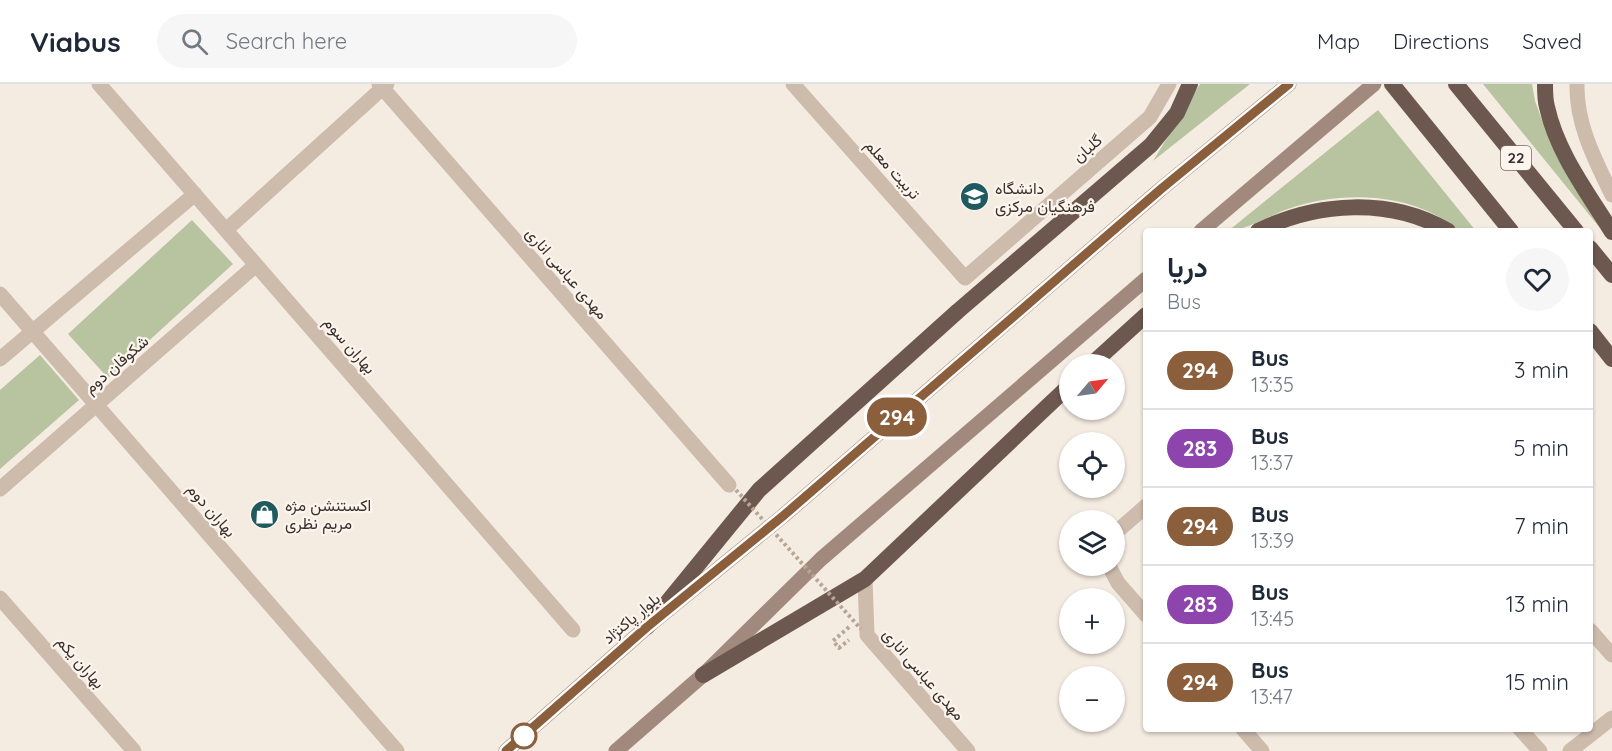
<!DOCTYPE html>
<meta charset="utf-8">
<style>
body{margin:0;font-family:Quicksand,Vazirmatn,sans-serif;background:#f6f6f7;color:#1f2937;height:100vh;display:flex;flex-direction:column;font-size:22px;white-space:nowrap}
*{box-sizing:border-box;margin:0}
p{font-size:20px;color:#747a83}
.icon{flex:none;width:33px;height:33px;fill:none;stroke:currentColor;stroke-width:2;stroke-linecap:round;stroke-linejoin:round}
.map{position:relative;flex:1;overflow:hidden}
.drawer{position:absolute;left:1143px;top:144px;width:450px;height:504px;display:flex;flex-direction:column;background:#fff;border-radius:6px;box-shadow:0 2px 4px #0004}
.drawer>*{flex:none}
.badge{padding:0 12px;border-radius:20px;font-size:21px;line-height:39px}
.needle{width:39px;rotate:61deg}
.buttons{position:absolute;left:1059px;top:270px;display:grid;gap:12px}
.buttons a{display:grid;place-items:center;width:66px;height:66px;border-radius:50%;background:#fff;box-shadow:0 2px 4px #0004;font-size:30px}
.map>.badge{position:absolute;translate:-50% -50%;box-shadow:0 0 0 3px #fff}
.round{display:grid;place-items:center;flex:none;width:63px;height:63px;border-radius:32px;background:#f6f6f7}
.summary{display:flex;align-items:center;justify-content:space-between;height:102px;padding:0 24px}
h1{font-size:28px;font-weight:700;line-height:45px}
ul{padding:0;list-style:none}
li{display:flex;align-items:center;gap:18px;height:78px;padding:0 24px;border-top:2px solid #e0e1e3}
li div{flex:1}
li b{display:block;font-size:22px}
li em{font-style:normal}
li .badge{min-width:66px;font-weight:700;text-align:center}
header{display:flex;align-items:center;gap:36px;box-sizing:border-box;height:84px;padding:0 30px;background:#fff;border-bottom:2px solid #e0e1e3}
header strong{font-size:28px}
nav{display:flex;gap:33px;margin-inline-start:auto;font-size:21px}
.search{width:420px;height:54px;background:#f6f6f7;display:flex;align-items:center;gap:15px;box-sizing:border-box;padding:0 21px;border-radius:33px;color:#747a83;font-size:22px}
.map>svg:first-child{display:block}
</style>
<header>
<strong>Viabus</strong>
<div class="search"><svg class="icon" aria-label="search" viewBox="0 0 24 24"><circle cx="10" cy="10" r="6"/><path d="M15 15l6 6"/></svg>Search here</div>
<nav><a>Map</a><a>Directions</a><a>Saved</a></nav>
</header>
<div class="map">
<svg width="1612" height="667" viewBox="0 0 1612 667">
<rect width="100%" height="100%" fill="#f4ebe1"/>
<path fill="#b8c4a0" d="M 1200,0 L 1250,0 L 1153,77 Z
M 1483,0 L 1532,0 L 1535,17 L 1543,39 L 1600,144 Z
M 1378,26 L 1476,147 L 1459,147 C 1415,108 1341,106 1288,125 C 1270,131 1245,147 1228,147 Z
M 192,136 L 233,180 L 108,294 L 68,250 Z
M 40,271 L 79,316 L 0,385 L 0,306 Z"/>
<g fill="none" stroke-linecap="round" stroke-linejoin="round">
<path stroke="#b9a596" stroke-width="4" stroke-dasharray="3 3" stroke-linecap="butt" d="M 849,543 L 833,557 L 839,564 L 849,556"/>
<path stroke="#cdbbac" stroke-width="15" d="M 99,0 L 573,546
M 793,0 L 965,194 L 1150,33 L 1169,0
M 1577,0 C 1576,40 1595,76 1612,111
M 226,146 L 387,0
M 0,210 L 397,667
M 0,275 L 195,110
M 0,405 L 256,181
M 1114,450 L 1146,422
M 1109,482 L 1118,499 L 1146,531
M 865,495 L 867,551 L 968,667
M 0,514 L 134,667
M 1590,546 L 1612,571
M 1243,645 L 1262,667
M 1520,645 L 1540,667
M 1570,667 L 1612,634"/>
<path stroke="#cdbbac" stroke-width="15" d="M 379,0 L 729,401"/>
<path stroke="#a18a7d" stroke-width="15" d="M 1201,147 L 1374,0
M 506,667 L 647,543 L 783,432 L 1161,105 L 1289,0
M 616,667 L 703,591 L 821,475 L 1146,195"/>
<path stroke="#6c584f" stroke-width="16" d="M 1392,0 L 1511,147
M 1456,0 L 1576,147
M 1545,0 C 1545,8 1545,16 1547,23 C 1557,69 1588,109 1612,148
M 1258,147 C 1317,118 1390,113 1448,147
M 1590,164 L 1612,191
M 1590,247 L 1612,275
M 1092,280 L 1146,231
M 647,543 L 759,406 L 958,227 L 1151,61 L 1177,29 L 1190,0
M 703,591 L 865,495 L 1070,301"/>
<path stroke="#b9a596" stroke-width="4" stroke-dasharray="3 3" stroke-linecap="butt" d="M 736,406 L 861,545"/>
</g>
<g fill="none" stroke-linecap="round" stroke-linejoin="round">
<defs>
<path id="line" d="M 506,667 L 647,543 L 783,432 L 1161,105 L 1289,0"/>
</defs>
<use href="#line" stroke="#fff" stroke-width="14"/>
<use href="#line" stroke="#8b5e3c" stroke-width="9"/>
</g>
<defs>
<symbol id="university-disc" viewBox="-11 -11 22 22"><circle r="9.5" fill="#1f5a5e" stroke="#fbf5ee"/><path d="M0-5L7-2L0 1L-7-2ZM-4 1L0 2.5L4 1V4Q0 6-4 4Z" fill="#fff"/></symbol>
<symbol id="shop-disc" viewBox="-11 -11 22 22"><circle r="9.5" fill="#1f5a5e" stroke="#fbf5ee"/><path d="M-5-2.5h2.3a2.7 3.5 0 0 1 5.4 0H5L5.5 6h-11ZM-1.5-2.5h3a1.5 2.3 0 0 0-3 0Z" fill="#fff"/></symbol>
</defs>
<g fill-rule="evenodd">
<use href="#university-disc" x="958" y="96" width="33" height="33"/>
<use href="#shop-disc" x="248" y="414" width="33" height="33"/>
</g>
<circle fill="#fff" stroke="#8b5e3c" stroke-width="3" cx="524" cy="652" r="12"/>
<g text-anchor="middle" stroke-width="4.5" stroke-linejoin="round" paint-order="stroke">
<rect fill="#fbf5ee" stroke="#756b66" stroke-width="1.5" x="1501" y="62" width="30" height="24" rx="4.5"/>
<g font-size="15" font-weight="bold" fill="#3b302b">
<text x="1516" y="79">22</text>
</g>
<g font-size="16" fill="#3b302b" stroke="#fbf5ee">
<text transform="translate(1087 64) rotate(-41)" y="6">گلبان</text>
<text transform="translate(893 85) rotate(48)" y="6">تربیت معلم</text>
<text transform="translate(567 189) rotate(49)" y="6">مهدی عباسی اناری</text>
<text transform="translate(350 261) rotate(49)" y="6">بهاران سوم</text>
<text transform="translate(116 280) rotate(-41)" y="6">شکوفان دوم</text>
<text transform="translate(212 426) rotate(49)" y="6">بهاران دوم</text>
<text transform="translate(631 534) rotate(-40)" y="6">بلوار پاکنژاد</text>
<text transform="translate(81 578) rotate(49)" y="6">بهاران یکم</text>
<text transform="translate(924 590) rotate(49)" y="6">مهدی عباسی اناری</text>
</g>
<g font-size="16" fill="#3b302b" stroke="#fbf5ee" text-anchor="start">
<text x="995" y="110">دانشگاه<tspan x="995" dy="18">فرهنگیان مرکزی</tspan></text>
<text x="285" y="427">اکستنشن مژه<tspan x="285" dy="18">مریم نظری</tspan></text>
</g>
</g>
</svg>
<div class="buttons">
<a><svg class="needle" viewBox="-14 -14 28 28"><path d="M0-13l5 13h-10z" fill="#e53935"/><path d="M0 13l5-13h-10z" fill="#747a83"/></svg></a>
<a><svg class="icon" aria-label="locate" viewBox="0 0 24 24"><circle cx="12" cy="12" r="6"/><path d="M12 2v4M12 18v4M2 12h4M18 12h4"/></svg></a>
<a><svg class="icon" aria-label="layers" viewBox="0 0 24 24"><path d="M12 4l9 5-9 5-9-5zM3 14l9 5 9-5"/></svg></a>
<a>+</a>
<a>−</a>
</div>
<b class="badge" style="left:897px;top:333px;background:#8b5e3c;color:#fff">294</b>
<section class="drawer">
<div class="summary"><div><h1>دریا</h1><p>Bus</p></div><a class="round"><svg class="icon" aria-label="heart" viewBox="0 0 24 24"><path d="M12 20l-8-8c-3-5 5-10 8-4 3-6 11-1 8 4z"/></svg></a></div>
<ul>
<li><span class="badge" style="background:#8b5e3c;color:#fff">294</span><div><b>Bus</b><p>13:35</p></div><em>3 min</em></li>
<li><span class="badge" style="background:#8e44ad;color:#fff">283</span><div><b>Bus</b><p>13:37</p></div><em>5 min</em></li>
<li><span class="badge" style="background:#8b5e3c;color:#fff">294</span><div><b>Bus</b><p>13:39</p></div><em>7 min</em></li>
<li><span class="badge" style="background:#8e44ad;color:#fff">283</span><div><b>Bus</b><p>13:45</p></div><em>13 min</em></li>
<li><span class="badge" style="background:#8b5e3c;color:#fff">294</span><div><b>Bus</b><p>13:47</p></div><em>15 min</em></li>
</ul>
</section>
</div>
